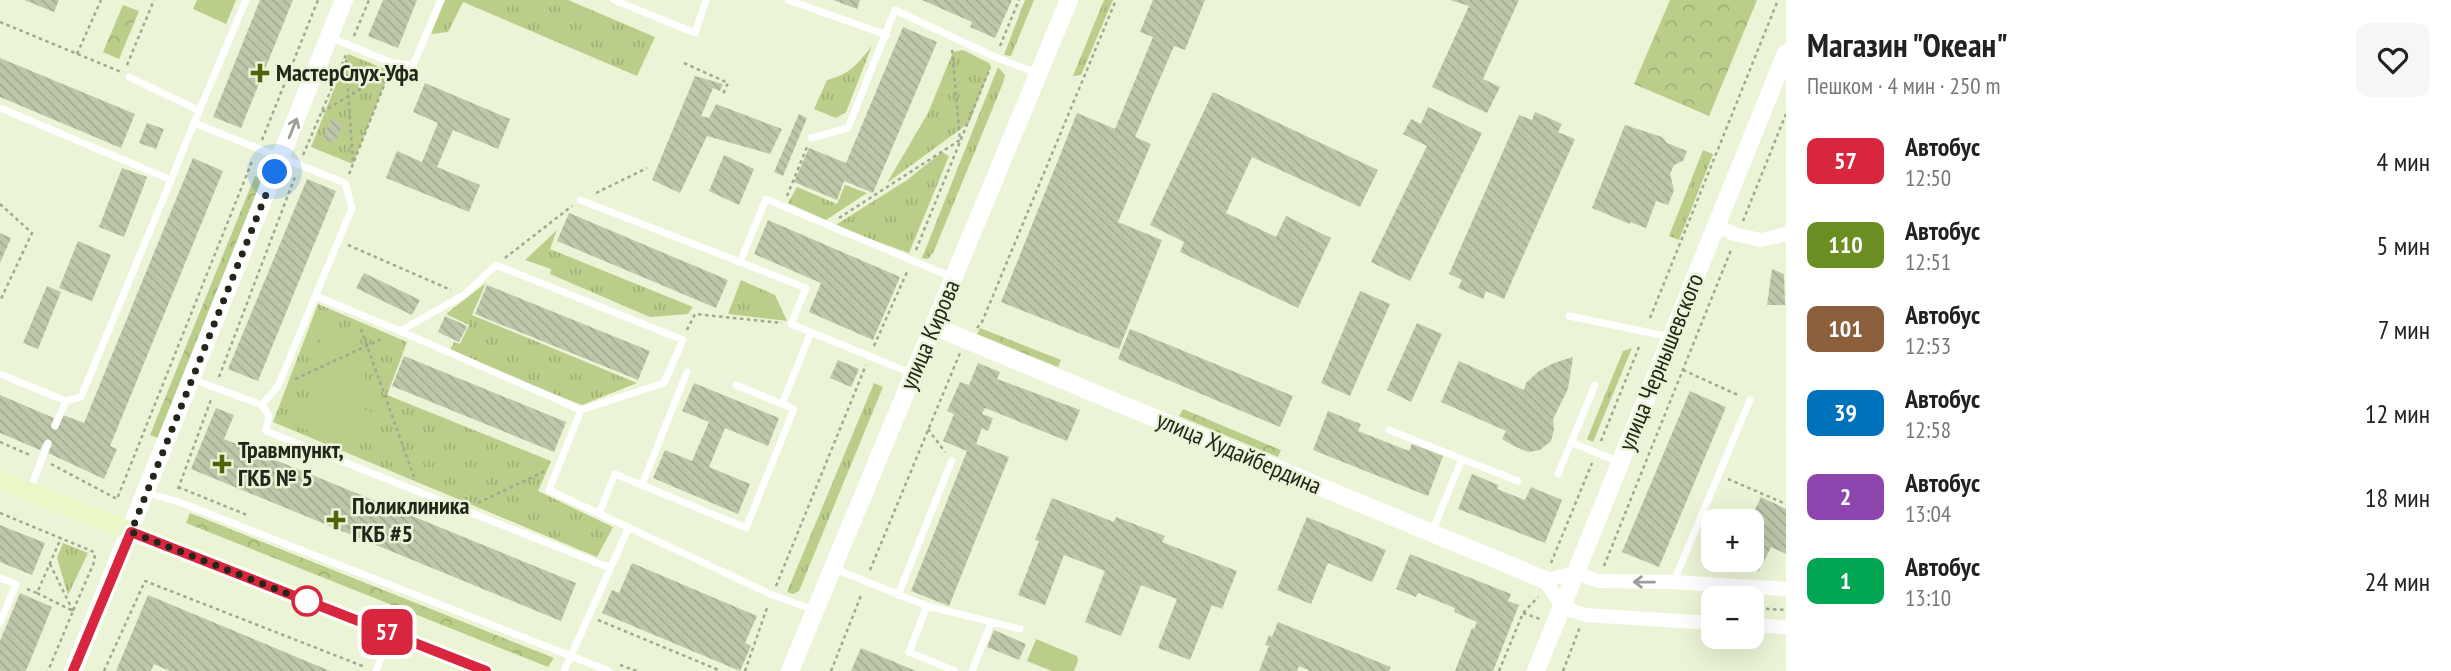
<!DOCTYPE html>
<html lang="ru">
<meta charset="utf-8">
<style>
body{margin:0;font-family:"PT Sans Narrow",sans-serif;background:#f6f6f6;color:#222;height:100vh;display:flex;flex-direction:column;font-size:26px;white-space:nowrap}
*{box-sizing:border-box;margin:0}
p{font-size:23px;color:#767676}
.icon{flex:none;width:38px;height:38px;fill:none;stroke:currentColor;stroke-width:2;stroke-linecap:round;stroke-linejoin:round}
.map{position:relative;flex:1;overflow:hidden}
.panel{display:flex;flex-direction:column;background:#fff;width:665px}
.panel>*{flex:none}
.badge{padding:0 14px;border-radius:10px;font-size:24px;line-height:46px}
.fabs{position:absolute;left:1701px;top:509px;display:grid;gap:14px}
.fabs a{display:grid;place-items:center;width:63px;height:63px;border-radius:14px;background:#fff;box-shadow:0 7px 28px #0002;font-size:35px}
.you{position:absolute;width:35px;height:35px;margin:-18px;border:5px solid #fff;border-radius:50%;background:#1a73e8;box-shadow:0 0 0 10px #1a73e833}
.map>.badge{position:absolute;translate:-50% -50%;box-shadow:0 0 0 4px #fff}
.round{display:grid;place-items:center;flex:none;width:74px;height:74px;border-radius:14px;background:#f6f6f6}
.head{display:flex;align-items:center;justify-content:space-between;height:119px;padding:0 21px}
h1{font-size:33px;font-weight:700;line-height:52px}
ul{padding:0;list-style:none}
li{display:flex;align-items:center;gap:21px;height:84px;padding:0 21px}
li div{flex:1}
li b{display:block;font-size:26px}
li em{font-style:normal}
li .badge{min-width:77px;font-weight:700;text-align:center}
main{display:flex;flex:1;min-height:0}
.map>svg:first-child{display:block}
</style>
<main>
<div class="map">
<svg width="1786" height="671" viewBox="0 0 1786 671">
<defs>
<pattern id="grass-tufts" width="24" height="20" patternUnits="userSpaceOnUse" patternTransform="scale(1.75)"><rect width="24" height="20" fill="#bbce89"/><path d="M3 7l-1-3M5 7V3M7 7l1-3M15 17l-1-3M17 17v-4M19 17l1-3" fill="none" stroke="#a0b176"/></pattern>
<pattern id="forest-crowns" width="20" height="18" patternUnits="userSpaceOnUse" patternTransform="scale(1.75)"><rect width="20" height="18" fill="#bbce89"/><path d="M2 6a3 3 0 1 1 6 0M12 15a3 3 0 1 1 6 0" fill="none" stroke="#a0b176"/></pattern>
<pattern id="building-back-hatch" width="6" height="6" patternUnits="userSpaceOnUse" patternTransform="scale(1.75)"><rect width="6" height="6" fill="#bec7aa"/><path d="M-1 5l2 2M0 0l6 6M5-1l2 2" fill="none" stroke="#a3ab92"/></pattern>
</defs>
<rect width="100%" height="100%" fill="#ebf4d6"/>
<path fill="url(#grass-tufts)" d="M 445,0 L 568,0 L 655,37 L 637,76 L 463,2 L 448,32 L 431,34 Z
M 1025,0 L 1034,0 L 1011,56 L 1004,55 Z
M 1104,0 L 1113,0 L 1081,75 L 1073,76 Z
M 872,46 L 846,112 L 836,118 L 814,109 L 827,80 C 851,74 857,64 872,46 Z
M 963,50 L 989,63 L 991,67 L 969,123 L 887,183 L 928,113 L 953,52 Z
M 348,54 L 390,71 L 353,164 L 311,147 Z
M 998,67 L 1005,75 L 1003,83 L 934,251 L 928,259 L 922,258 Z
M 1703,150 L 1713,154 L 1679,240 L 1669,236 Z
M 942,152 L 949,156 L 909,253 L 834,226 L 907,180 Z
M 845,185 L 867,193 L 826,220 L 788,203 L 797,187 L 837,204 Z
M 557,230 L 550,249 L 693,307 L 688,314 L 650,317 L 550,274 L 551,269 L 525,260 Z
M 741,280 L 775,295 L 787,321 L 728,314 Z
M 486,283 L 472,315 L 637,383 L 582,405 L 449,352 L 454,342 L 460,344 L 469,325 L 446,314 Z
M 318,304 L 407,342 L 387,395 L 551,461 L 538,491 L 613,527 L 597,557 L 273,422 Z
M 1632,348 L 1630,353 L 1593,442 L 1587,439 L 1623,351 Z
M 874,383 L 883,387 L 799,591 L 793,594 L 787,592 Z
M 63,543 L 88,553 L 68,595 L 57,558 Z"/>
<path fill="url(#forest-crowns)" d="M 1670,0 L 1757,0 L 1709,116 L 1634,84 Z
M 123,5 L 139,11 L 119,59 L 103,52 Z
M 255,176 L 263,179 L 158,438 L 150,435 Z
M 980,328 L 1061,360 L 1058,367 L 977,334 Z
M 1183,409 L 1281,450 L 1278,457 L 1179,416 Z
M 190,513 L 554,658 L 548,667 L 186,523 Z"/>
<path fill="#bbce89" d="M 197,0 L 236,0 L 226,24 L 193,9 Z
M 324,330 L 346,337 L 366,379 L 356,406 L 371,412 L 356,449 L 296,426 L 322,364 L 313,360 Z
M 1036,639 L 1077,656 L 1078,661 L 1074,671 L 1052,671 L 1027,661 Z"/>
<path fill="url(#building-back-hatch)" d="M 24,0 L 59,0 L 54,12 Z
M 260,0 L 293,0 L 241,128 L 213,117 Z
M 383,0 L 417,0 L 398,48 L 368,36 Z
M 833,0 L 860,0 L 857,9 Z
M 922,0 L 1012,0 L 995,38 L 970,27 L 972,22 Z
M 1153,0 L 1205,0 L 1185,50 L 1174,46 L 1135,137 L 1151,144 L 1118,222 L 1162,240 L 1119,349 L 1001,302 L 1077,113 L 1115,129 L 1153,37 L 1140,32 Z
M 1450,0 L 1519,0 L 1483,79 L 1500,87 L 1487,113 L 1432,87 L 1469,6 Z
M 903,27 L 937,42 L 873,193 L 844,181 L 837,200 L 794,182 L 809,148 L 846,163 Z
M 0,58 L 135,114 L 121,148 L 0,97 Z
M 695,76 L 723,84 L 720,91 L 713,88 L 701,116 L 709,118 L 716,104 L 782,129 L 770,154 L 707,136 L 680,193 L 652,180 Z
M 425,83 L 510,119 L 498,149 L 453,130 L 437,167 L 480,185 L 469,212 L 386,178 L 397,151 L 422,162 L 438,123 L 413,112 Z
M 1213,92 L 1378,170 L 1360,207 L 1252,157 L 1226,213 L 1276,237 L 1286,216 L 1331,238 L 1298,308 L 1180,252 L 1184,242 L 1150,225 Z
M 1428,107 L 1482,133 L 1410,281 L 1371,262 L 1427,146 L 1403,134 L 1411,119 L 1421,124 Z
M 1535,112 L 1562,124 L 1558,132 L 1575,139 L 1504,299 L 1486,291 L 1483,299 L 1458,288 L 1462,280 L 1449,274 L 1519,115 L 1532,120 Z
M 799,114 L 807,118 L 783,176 L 774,172 Z
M 331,119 L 343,124 L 335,143 L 323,139 Z
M 147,123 L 164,129 L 156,149 L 139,143 Z
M 1625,125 L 1662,137 L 1667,143 L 1687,151 L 1683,161 L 1674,165 L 1670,174 L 1674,190 L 1668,205 L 1656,201 L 1646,228 L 1630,222 L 1630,224 L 1592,208 Z
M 724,155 L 754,169 L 739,205 L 709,191 Z
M 193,158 L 223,171 L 110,446 L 117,449 L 104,479 L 48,453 L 52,445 L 44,442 L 40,450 L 0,433 L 0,395 L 54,418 L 51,425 L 58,428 L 63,415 L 84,423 Z
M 122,168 L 147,177 L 124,237 L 99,227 Z
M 307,179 L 336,191 L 258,381 L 228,369 Z
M 569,213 L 728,280 L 716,308 L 557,241 Z
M 768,220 L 900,277 L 873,340 L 809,312 L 821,283 L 754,254 Z
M 0,233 L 11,238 L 0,263 Z
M 78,241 L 111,255 L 92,301 L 59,288 Z
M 1772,269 L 1784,274 L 1785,305 L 1767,305 Z
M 364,273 L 420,300 L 412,315 L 356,288 Z
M 487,285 L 650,351 L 638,380 L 475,314 Z
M 47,286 L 61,292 L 38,349 L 23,343 Z
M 1360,291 L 1390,304 L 1350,396 L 1321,383 Z
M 445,316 L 467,326 L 459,342 L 438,332 Z
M 1417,323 L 1442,334 L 1411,402 L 1387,390 Z
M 1130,329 L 1293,396 L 1280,427 L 1118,359 Z
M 404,356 L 566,422 L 554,452 L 392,386 Z
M 1573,357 L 1568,389 L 1553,419 L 1554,430 L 1551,441 L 1540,450 L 1528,452 L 1514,446 L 1502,439 L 1506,431 L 1441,402 L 1459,361 L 1524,390 L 1526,383 L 1539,371 L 1554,363 Z
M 838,360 L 859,369 L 851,387 L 830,378 Z
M 978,363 L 1000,372 L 997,379 L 1080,410 L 1067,441 L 985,408 L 982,414 L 993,418 L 988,431 L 982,428 L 976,444 L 1009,457 L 949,606 L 911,591 L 967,451 L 943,441 L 954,414 L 947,411 L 960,382 L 969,385 Z
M 694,383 L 779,418 L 768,446 L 725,428 L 709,467 L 750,484 L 738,514 L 653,478 L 665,450 L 692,461 L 709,422 L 682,411 Z
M 1690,391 L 1726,407 L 1659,567 L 1622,552 Z
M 216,408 L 234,415 L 224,439 L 576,583 L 561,621 L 191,469 Z
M 1328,411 L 1361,424 L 1358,431 L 1409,451 L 1412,444 L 1443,456 L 1428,496 L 1313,450 Z
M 1472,474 L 1498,485 L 1497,489 L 1525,500 L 1531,487 L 1562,500 L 1545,543 L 1458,509 Z
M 1761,497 L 1786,509 L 1786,554 L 1771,547 L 1759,571 L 1736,560 L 1752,560 L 1752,522 L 1732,522 L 1737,511 L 1751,518 Z
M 1052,498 L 1114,522 L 1116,517 L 1165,536 L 1162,542 L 1237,571 L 1222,609 L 1212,605 L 1190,660 L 1158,648 L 1177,599 L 1141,585 L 1121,636 L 1085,622 L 1105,571 L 1064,555 L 1045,605 L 1018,595 L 1039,541 L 1035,540 Z
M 1307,517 L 1386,550 L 1372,582 L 1328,563 L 1311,604 L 1277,590 Z
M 0,525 L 45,543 L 32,575 L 0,562 Z
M 1410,554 L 1511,594 L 1508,601 L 1519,605 L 1493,671 L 1455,671 L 1472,628 L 1474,629 L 1477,622 L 1454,612 L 1455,608 L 1418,593 L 1416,597 L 1396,589 Z
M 632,563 L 757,616 L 745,643 L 751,646 L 740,671 L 602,613 L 612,590 L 619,593 Z
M 20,593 L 52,607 L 26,671 L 0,671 L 0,641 Z
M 148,595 L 330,671 L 170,671 L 154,664 L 151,671 L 116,671 Z
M 1278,622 L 1391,667 L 1389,671 L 1310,671 L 1299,666 L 1297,671 L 1259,671 L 1269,646 L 1265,645 L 1269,635 L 1272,637 Z
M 994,630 L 1026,644 L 1019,660 L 987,647 Z
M 861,648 L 916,671 L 851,671 Z"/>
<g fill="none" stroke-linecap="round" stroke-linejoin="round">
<path stroke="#a1a891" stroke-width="2.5" stroke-dasharray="3.5 3.5" stroke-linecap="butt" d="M 0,22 L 121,72
M 354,36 L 369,0
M 1000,46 L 1019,0
M 77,54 L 101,0
M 346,60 L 353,161
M 684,63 L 728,83 L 722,96
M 127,65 L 154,0
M 322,112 L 385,74
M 262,140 L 318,0
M 303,155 L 346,55
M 349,174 L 389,73
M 596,193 L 647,168
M 787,196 L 807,147
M 0,204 L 32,233 L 0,301
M 839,218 L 960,140 L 952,49
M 1743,221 L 1786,114
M 348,245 L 451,290
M 916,250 L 990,68
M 505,258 L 572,206
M 1650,318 L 1778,0
M 977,328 L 982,322 L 1116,0
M 361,329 L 414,477
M 687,330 L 695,314 L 782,323
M 874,346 L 907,272
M 1683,370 L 1740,396
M 219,377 L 296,174
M 295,379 L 384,338
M 928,429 L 945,452
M 1601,441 L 1639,347
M 0,442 L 32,456
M 51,464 L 117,499 L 253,159
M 1728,479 L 1786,504
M 178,487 L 247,515
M 178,489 L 212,397
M 478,503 L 545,471
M 0,513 L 94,552 L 95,560 L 73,611
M 1551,563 L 1592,463
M 50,564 L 73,611
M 1604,566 L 1731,250
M 870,570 L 960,353
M 776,586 L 866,365
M 27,589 L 37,593 L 61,538
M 37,593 L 73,611 L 48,671
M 1752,608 L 1786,610
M 1523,613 L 1540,619
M 598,620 L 721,671
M 620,665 L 637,671
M 104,671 L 145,581 L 365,667
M 745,671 L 768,605
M 831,671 L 862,593
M 1499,671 L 1523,613 L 1538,597
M 1563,671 L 1580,627"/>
<path stroke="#fff" stroke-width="7" d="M 614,0 L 695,33 L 706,0
M 788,0 L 887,35
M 330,37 L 392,63 L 413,65 L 441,0
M 129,77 L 198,110
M 0,108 L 171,180 L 194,123 L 345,183 L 352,208 L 278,386 L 262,405 L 192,379
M 194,123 L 246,0
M 811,138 L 848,128 L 895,10 L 995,57 L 1037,73
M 580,200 L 740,262
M 316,296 L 400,331 L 581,410
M 1569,316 L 1671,337
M 400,331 L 464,295 L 496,265 L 683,340 L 664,383 L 581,410 L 549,490 L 772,595 L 815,610
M 0,374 L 66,401
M 913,374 L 791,324 L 806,288 L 740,262 L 766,199 L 954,278
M 736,385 L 782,404 L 811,332
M 262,405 L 269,416 L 266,431 L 610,568
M 55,426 L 66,401 L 81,397 L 171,180
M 1389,430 L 1462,459
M 1571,442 L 1619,462
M 1558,474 L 1595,385
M 642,485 L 687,372
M 29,492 L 48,443
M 147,493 L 179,502 L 609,671
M 599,513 L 615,474 L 746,528 L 794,409 L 782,404
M 1432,532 L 1462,459 L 1518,481
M 833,568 L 927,606 L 1020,629
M 0,578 L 16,584 L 0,623
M 1674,581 L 1750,400
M 898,595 L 952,460
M 927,606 L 909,652 L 955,671
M 376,671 L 389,636
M 564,671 L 629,527
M 972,671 L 991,623"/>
<path stroke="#fff" stroke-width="14" d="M 1716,226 L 1737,235 L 1762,240 L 1786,234
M 1713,623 L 1585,615 L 1562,607 L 1545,580 L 1576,573 L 1598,581 L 1674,582 L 1786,589
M 1752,625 L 1786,627"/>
<path stroke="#fff" stroke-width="18" d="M 933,326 L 1545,580
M 73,671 L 344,0
M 790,671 L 1069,0
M 1536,671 L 1786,53"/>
<path stroke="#ecf7c8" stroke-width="19" d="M 0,480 L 486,671"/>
</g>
<defs><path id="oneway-shaft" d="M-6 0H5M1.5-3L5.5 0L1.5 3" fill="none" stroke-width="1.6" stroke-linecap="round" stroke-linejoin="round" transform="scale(1.75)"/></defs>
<g stroke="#9c9d98">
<use href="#oneway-shaft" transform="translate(293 128) rotate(-68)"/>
<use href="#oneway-shaft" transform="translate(1644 582) rotate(-179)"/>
</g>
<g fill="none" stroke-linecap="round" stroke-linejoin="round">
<defs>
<path id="line" d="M 73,671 L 131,532 L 486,671"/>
</defs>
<use href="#line" stroke="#fff" stroke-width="16"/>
<use href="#line" stroke="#d7263d" stroke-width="10"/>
<path stroke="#23261b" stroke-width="7" stroke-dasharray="0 12.6" d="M 275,172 L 131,532 L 314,604 L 307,601"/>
</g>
<g fill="#516209" stroke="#ebf4d6" stroke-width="2.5">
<path d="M256.5 62.5h7v7h7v7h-7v7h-7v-7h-7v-7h7z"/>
<path d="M218.5 453.5h7v7h7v7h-7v7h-7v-7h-7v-7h7z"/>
<path d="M332.5 509.5h7v7h7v7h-7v7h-7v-7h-7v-7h7z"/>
</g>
<circle fill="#fff" stroke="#d7263d" stroke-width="3.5" cx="307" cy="601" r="14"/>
<g text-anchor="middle" stroke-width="5" stroke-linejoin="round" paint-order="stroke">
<g font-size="24" font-weight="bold" fill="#23261b" stroke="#ebf4d6" text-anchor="start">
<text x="276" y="81">МастерСлух-Уфа</text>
<text x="238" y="458">Травмпункт,<tspan x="238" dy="28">ГКБ № 5</tspan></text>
<text x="352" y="514">Поликлиника<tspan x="352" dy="28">ГКБ #5</tspan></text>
</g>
<g font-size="24" fill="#23261b" stroke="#ebf4d6">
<text transform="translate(930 335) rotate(-67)" y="8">улица Кирова</text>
<text transform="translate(1661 362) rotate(-68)" y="8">улица Чернышевского</text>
<text transform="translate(1239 453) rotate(23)" y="8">улица Худайбердина</text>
</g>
</g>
</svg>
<div class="fabs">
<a>+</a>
<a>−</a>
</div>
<div class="you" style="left:275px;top:172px"></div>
<b class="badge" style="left:387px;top:632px;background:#d7263d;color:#fff">57</b>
</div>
<section class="panel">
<div class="head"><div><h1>Магазин &quot;Океан&quot;</h1><p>Пешком · 4 мин · 250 m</p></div><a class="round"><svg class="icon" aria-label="heart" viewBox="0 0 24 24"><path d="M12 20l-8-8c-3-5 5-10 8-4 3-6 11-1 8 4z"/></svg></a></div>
<ul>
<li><span class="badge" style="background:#d7263d;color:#fff">57</span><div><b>Автобус</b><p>12:50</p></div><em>4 мин</em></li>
<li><span class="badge" style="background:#6b8e23;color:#fff">110</span><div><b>Автобус</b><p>12:51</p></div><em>5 мин</em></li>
<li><span class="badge" style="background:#8b5e3c;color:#fff">101</span><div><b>Автобус</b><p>12:53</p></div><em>7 мин</em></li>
<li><span class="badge" style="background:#0072bc;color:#fff">39</span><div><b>Автобус</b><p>12:58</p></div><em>12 мин</em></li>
<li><span class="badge" style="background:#8e44ad;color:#fff">2</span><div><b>Автобус</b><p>13:04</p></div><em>18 мин</em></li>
<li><span class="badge" style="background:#00a651;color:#fff">1</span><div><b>Автобус</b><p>13:10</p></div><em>24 мин</em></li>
</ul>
</section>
</main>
